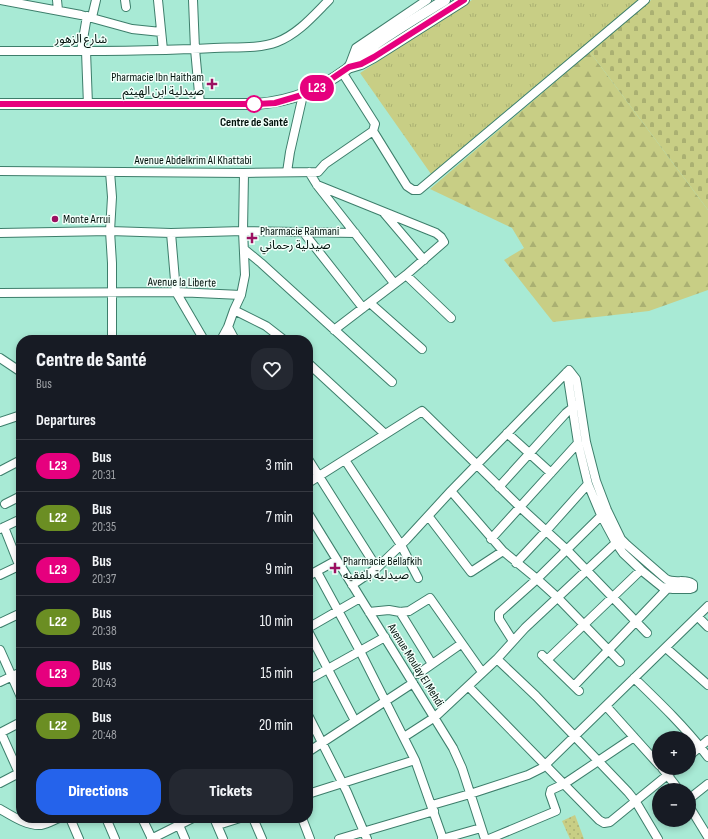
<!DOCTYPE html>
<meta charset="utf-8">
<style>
body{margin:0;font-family:"Sofia Sans Condensed","Noto Sans Arabic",sans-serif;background:#242831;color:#f1f3f6;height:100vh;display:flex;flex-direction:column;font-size:15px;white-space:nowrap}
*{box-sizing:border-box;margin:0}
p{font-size:13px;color:#9ea1a6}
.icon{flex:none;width:22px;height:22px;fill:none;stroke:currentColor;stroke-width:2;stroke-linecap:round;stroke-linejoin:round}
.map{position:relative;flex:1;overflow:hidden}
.panel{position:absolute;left:16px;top:335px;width:297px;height:488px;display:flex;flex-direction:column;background:#171b24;border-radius:16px;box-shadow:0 2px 6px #0003}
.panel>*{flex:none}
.badge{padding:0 8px;border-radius:13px;font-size:14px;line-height:26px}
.tools{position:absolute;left:652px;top:731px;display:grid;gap:8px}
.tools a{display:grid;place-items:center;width:44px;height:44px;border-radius:50%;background:#171b24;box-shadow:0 2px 6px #0003;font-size:20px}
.map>.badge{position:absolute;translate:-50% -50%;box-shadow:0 0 0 2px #fff}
h2{padding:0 20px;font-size:15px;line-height:36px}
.round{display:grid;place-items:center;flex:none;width:42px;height:42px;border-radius:16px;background:#242831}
.summary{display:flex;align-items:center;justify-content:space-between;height:68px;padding:0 20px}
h1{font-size:19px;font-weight:800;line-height:30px}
.action{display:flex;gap:8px;margin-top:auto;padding:8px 20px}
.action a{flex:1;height:46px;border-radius:16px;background:#2563eb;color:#fff;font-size:16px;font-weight:800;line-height:46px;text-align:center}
.action a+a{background:#242831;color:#f1f3f6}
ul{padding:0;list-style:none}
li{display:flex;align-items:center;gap:12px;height:52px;padding:0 20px;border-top:1px solid #363941}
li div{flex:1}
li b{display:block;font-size:15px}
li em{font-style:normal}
li .badge{min-width:44px;font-weight:700;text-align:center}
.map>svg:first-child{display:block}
</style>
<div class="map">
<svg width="708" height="839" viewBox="0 0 708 839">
<defs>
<pattern id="grass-dots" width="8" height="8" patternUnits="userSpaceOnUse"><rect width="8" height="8" fill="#c8ce85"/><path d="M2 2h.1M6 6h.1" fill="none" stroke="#aab072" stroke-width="1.8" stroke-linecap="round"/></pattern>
<pattern id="forest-firs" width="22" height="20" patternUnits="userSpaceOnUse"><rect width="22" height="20" fill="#c8ce85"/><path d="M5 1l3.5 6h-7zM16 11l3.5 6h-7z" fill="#aab072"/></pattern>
<pattern id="cemetery-stones" width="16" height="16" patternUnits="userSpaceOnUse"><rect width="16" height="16" fill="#c8ce85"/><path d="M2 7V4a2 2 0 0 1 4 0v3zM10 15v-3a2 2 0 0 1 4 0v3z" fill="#aab072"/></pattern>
<pattern id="park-tufts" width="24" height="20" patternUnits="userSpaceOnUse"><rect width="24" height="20" fill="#c8ce85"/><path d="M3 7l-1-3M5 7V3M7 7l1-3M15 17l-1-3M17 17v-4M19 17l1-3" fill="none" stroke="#aab072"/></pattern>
</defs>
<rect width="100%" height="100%" fill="#a8ead5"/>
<path fill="url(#grass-dots)" d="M 575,815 L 584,839 L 570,839 L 562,821 Z"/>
<path fill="url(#forest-firs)" d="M 590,52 L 708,210 L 708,290 L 649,311 L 553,322 L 504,260 L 524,248 L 512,228 L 430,189 Z"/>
<path fill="url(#cemetery-stones)" d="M 651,0 L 708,0 L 708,210 L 590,52 Z"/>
<path fill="url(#park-tufts)" d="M 472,0 L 640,0 L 546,77 L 431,174 L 360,73 Z"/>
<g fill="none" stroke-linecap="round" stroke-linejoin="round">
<defs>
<path id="minor" d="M 0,0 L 81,15 L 132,29 L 161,32
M 57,0 L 58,10
M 125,0 L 126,7
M 158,0 L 163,50
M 193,0 L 195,49 L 200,104
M 92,17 L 96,0
M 0,51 C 71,51 143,52 214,48 C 233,47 259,49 277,42 C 298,34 313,16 329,0
M 81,51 L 87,16
M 86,51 L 88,105
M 350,64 L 356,48 L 427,0
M 342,72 L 375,124 L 373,131 L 407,186 L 413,190 L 419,190 L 645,0
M 0,171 L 244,173 L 318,172 L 325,164 L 373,131
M 110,172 L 112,197 L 110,231 L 112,263 L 112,340
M 287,172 L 290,152 L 303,95
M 309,172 L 317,185 L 394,283
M 317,185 L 436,233 L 441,237 L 444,242 L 406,275 L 334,330
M 384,213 L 424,260
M 0,233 L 110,231 L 171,233 L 243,231 L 355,233
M 171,233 L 176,292 L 204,340
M 304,233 L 363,308
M 244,249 L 261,263 L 392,382
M 406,275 L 451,318
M 0,293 L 176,292 L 241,295 L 245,275 L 243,231 L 244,173
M 241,295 L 234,310 L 266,326 L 284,340
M 370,303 L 422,349
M 234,310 L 228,327 L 235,340
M 221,340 L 228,327
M 0,358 L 21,372
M 308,363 L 385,434
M 0,422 L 21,415
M 507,433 L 551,473
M 308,459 L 377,568
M 345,460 L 401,545 L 418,578
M 0,471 L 21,460
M 308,483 L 422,411 L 520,507 L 567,550 L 647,633
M 499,487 L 566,413 L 576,405
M 451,491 L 503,551 L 537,579 L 558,598 L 620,662
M 5,504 L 21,496
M 308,513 L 453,748 L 462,768 L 485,839
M 429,517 L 471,572 L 503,551
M 4,527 L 21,570
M 0,529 L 21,519
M 491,539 L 578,443
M 516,563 L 546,531 L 588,484
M 317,572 L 360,651 L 415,760 L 443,839
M 0,575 L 21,565
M 308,576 L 337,560
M 352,585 L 377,568 L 406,540 L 451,491 L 567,372 L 569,370 L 576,379 L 577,384 L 586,442 L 596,481 L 607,510 L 621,539 L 627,545 L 666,579 C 674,584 686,578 693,584 L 693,588 L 690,589 L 673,589 L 662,587 L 641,570 L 623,553 L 616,543 L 601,515 L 588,484 L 578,443 L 567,372
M 369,612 L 389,610 L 400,612 L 409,611 L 430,598 L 482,672
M 400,612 L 432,664
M 698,617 L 708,627
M 0,623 L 21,613
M 308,628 L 360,598
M 308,631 L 355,721
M 513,641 L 499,619 L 499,613 L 537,579 L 604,513
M 666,648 L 708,685
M 0,650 L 21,697
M 542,655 L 579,691
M 497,659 L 536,696 L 628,792 L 636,802 L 658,839
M 547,660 L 641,570
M 418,674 L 461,644
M 634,678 C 660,703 686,728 708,757
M 308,680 L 385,637
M 0,682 L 21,672
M 468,686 L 599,820 L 604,823 L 610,822 L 676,768
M 574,686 L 667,589
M 606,706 L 659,765
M 308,715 L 347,792 L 367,839
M 0,733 L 21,722
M 1,733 L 19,773
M 404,737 L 435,717 L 497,659 L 525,628 L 619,540
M 308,752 L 413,683
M 689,756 L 708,740
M 662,768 L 679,790
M 0,783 L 21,772
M 308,794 L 415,760
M 689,799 L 708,784
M 432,805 L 470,794 L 528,775 L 542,768 L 708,606
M 689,806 L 708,837
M 0,809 C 12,816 27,826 41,825 C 47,824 54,820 59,818
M 70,818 L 79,839
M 106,818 L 115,839
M 142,818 L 152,839
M 176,818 L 185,839
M 214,818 L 223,839
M 253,818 L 262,839
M 302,818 L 310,839
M 218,825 L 240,818
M 151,839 L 193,818
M 339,839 L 434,811
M 442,839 L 481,828
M 489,839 L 556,811 L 550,794 L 551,790 L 564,784 L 634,737"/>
<path id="major" d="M 351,67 L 361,64 L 374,57 L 464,0
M 0,104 L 257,104 C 293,101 318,90 347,69 C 354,63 359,55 367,50 C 392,32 419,16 445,0"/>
</defs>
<use href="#minor" stroke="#3d7e6b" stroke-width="10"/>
<use href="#major" stroke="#3d7e6b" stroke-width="12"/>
<use href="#minor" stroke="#fff" stroke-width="8"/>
<use href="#major" stroke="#fff" stroke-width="10"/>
</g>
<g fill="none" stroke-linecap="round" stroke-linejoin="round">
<defs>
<path id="line" d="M 0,104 L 257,104 L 275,103 L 302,95 L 324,84 L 349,67 L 361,64 L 374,57 L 464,0"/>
</defs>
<use href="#line" stroke="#fff" stroke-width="9"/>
<use href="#line" stroke="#e6007e" stroke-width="6"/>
</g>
<g fill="#9b1061" stroke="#f2fffa" stroke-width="1.5">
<path d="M210 78h4v4h4v4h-4v4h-4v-4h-4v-4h4z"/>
<circle cx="55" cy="219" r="4"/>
<path d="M250 232h4v4h4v4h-4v4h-4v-4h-4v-4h4z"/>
<path d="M333 562h4v4h4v4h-4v4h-4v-4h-4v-4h4z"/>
</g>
<circle fill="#fff" stroke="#e6007e" stroke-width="2" cx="254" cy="104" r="8"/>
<g text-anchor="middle" stroke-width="3" stroke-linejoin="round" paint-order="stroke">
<g font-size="12" fill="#00110b" stroke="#f2fffa">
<text x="81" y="43">شارع الزهور</text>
<text x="193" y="164">Avenue Abdelkrim Al Khattabi</text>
<text transform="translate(182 282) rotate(1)" y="4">Avenue la Liberte</text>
<text transform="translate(416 665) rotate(58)" y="4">Avenue Moulay El Mehdi</text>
</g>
<g font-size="12" fill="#00110b" stroke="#f2fffa" text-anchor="start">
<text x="204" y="81" text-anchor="end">Pharmacie Ibn Haitham<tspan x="204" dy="14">صيدلية ابن الهيثم</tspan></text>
<text x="63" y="223">Monte Arrui</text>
<text x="260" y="235">Pharmacie Rahmani<tspan x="260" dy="14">صيدلية رحماني</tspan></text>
<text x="343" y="565">Pharmacie Bellafkih<tspan x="343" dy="14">صيدلية بلفقيه</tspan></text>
</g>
<g font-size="12" font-weight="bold" fill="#00110b" stroke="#f2fffa">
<text x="254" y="126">Centre de Santé</text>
</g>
</g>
</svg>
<div class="tools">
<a>+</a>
<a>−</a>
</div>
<b class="badge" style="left:317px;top:88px;background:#e6007e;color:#fff">L23</b>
<section class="panel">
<div class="summary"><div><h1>Centre de Santé</h1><p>Bus</p></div><a class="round"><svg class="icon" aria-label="heart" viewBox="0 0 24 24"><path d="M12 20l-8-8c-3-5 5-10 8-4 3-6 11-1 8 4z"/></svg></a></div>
<h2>Departures</h2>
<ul>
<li><span class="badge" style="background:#e6007e;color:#fff">L23</span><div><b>Bus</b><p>20:31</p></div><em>3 min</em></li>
<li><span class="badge" style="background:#6b8e23;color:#fff">L22</span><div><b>Bus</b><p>20:35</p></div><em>7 min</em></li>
<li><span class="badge" style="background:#e6007e;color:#fff">L23</span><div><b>Bus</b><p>20:37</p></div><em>9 min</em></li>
<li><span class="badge" style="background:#6b8e23;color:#fff">L22</span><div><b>Bus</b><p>20:38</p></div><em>10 min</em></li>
<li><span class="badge" style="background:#e6007e;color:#fff">L23</span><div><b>Bus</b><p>20:43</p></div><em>15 min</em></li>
<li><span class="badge" style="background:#6b8e23;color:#fff">L22</span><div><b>Bus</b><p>20:48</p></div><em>20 min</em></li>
</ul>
<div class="action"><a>Directions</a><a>Tickets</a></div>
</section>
</div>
